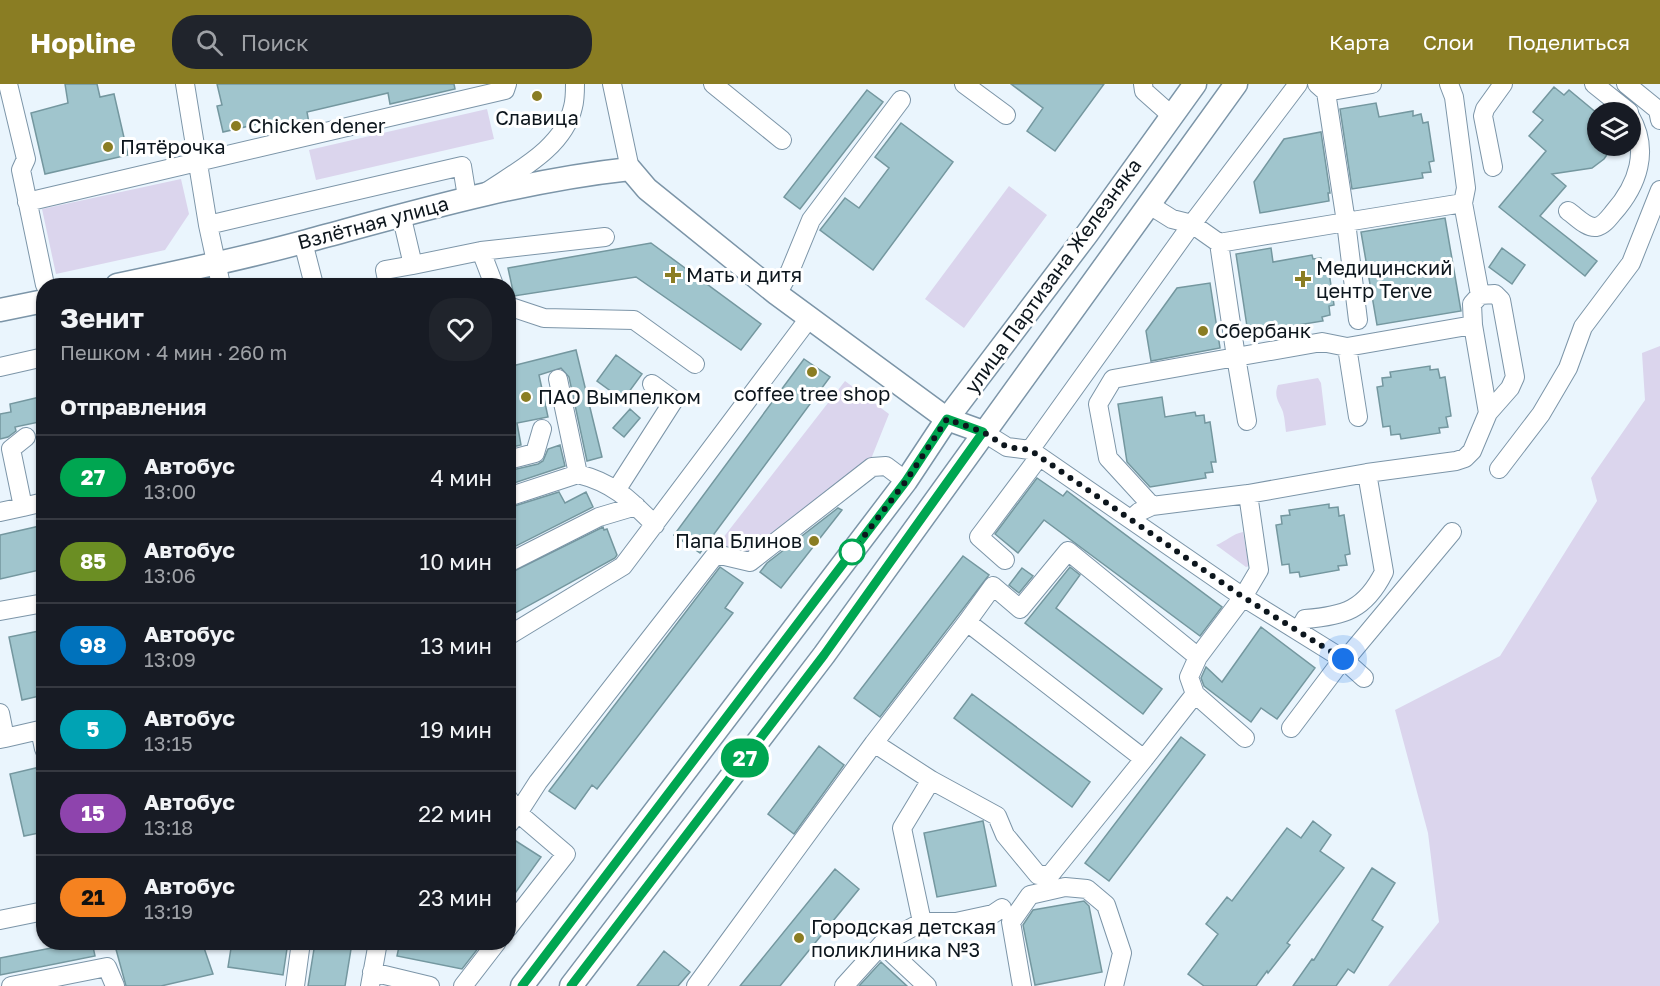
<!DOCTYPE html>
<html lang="ru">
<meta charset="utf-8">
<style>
body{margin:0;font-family:"Golos Text",sans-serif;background:#20242c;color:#f1f3f6;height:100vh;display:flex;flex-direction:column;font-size:22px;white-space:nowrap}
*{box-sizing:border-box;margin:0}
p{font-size:20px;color:#9ea1a6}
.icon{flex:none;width:33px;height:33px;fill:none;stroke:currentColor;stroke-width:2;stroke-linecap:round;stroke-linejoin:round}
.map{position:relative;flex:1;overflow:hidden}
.sheet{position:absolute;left:36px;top:194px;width:480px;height:672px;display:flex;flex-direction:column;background:#171b24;border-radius:24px;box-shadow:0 2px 4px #0004}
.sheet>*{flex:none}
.badge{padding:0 12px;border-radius:20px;font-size:21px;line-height:39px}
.buttons{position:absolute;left:1587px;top:18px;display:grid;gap:12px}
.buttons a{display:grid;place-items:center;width:54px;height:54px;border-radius:50%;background:#171b24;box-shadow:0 2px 4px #0004;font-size:30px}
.you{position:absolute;width:30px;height:30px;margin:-15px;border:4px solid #fff;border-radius:50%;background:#1a73e8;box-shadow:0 0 0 9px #1a73e833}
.map>.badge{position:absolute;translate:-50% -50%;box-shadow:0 0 0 3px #fff}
h2{padding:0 24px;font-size:22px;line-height:54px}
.round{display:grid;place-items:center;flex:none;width:63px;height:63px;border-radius:24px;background:#20242c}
.summary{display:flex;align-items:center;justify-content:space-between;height:102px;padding:0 24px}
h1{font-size:28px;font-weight:700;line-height:45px}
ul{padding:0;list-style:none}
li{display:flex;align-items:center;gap:18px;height:84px;padding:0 24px;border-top:2px solid #363941}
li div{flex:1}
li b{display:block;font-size:22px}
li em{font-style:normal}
li .badge{min-width:66px;font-weight:700;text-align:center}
header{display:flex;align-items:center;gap:36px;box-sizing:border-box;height:84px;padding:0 30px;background:#8a7d23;color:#fff}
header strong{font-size:28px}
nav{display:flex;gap:33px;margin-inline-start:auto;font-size:21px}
.search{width:420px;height:54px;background:#20242c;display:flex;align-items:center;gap:15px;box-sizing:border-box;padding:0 21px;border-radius:24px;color:#9ea1a6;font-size:22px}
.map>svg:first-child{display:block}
</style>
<header>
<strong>Hopline</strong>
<div class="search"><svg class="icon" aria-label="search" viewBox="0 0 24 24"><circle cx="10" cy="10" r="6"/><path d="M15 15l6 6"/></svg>Поиск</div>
<nav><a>Карта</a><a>Слои</a><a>Поделиться</a></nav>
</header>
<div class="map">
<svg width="1660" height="902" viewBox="0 0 1660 902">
<rect width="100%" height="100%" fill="#eaf5fd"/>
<path fill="#dbd5ed" d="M 487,25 L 494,55 L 316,96 L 309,66 Z
M 181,95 L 189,130 L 165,166 L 56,190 L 42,125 Z
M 1009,102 L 1047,131 L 964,244 L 925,215 Z
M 1660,262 L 1660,902 L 1388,902 L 1439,838 L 1428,749 L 1395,626 L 1500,572 L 1597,417 L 1591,394 L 1645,316 L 1642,269 Z
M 1318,294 L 1321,299 L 1326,341 L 1286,348 C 1285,342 1285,335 1283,328 C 1280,319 1273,313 1278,301 Z
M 845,297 L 889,330 L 871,375 L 740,475 L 719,459 Z
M 1243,448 L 1249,482 L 1246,483 L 1216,461 C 1227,457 1232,450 1243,448 Z"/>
<path fill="#a0c5cd" stroke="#74979f" stroke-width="1.5" d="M 65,0 L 97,0 L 100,13 L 114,10 L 128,71 L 45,90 L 31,29 L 68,19 Z
M 217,0 L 454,0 L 455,5 L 390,20 L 388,9 L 307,28 L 309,39 L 264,50 L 262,39 L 223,48 L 217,22 L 222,21 Z
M 1011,0 L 1104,0 L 1055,67 L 1027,47 L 1043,24 Z
M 1554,3 L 1564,11 L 1569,6 L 1598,30 L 1598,62 L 1613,62 L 1604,75 L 1592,84 L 1552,90 L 1566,102 L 1540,132 L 1597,177 L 1585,192 L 1499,123 L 1546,67 L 1529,52 L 1543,36 L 1533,28 Z
M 867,6 L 883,18 L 800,125 L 784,113 Z
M 1376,19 L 1379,33 L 1413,27 L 1413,32 L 1421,30 L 1423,39 L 1428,38 L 1434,77 L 1429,78 L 1431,88 L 1422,89 L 1423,94 L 1352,105 L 1340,25 Z
M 901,39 L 953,78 L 873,186 L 820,146 L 845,114 L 859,124 L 889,84 L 875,73 Z
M 1321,48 L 1330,109 L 1328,109 L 1329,117 L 1260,129 L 1254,98 L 1284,55 Z
M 1445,134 L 1461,227 L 1377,241 L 1361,148 Z
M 651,159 L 761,240 L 741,266 L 636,193 L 514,212 L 508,184 Z
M 1271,164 L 1273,178 L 1312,171 L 1313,175 L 1321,174 L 1323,182 L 1328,182 L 1334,221 L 1329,222 L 1330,231 L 1322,233 L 1323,237 L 1248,249 L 1236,170 Z
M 1502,164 L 1525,181 L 1512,200 L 1489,183 Z
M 1210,199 L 1220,264 L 1151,277 L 1146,247 L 1177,204 Z
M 576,266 L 602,373 L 587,377 L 569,293 L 561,284 L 539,291 L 548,333 L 517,339 L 521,361 L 508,364 L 508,283 Z
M 616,271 L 642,290 L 623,316 L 597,297 Z
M 804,275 L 830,293 L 700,469 L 674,451 Z
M 1430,282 L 1430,286 L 1438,285 L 1440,294 L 1445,293 L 1451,332 L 1446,333 L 1448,343 L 1439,344 L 1440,349 L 1401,355 L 1400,350 L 1391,351 L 1390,342 L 1383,343 L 1377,303 L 1383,302 L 1382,294 L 1391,293 L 1390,288 Z
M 44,312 L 44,337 L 15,343 L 16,347 L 8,353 L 0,355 L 0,330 L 11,328 L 10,320 Z
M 1162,313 L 1165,333 L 1195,328 L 1196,332 L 1204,331 L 1205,339 L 1210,338 L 1216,378 L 1211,378 L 1213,388 L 1205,389 L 1206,394 L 1150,403 L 1127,378 L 1118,320 Z
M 630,325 L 640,334 L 624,353 L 613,344 Z
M 560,361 L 565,382 L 508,401 L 508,387 L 538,380 L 543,377 L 548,365 Z
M 1037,394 L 1063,412 L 1067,407 L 1222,523 L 1200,552 L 1044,436 L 1018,469 L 995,450 Z
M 559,408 L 565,419 L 586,408 L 593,423 L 508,466 L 508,424 Z
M 1329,420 L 1329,424 L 1338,423 L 1339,432 L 1344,431 L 1350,470 L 1345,471 L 1347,481 L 1338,482 L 1339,486 L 1300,493 L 1299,488 L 1290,489 L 1289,480 L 1282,481 L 1276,441 L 1282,440 L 1281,432 L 1290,431 L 1289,426 Z
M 838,424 L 842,426 L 781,504 L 760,488 L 767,479 Z
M 44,441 L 44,485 L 0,495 L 0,451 Z
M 603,443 L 604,446 L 607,445 L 617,471 L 615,474 L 508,533 L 508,490 Z
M 963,472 L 989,491 L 880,633 L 854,614 Z
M 720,483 L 743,499 L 725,524 L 733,529 L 597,705 L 592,701 L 575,725 L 549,707 Z
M 1070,483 L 1080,491 L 1056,524 L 1162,605 L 1143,630 L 1025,539 Z
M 1022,484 L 1033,492 L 1019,509 L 1009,501 Z
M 1261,543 L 1315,584 L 1277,635 L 1261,624 L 1251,638 L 1204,602 L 1201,594 L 1206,583 L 1222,598 Z
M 44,546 L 44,611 L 22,616 L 9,553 Z
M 972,610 L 1090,698 L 1072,723 L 954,634 Z
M 1181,653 L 1205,671 L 1109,797 L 1085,779 Z
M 819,662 L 844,681 L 794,750 L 768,730 Z
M 44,682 L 44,748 L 24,752 L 10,690 Z
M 983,737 L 996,802 L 937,813 L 924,749 Z
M 1313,737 L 1331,751 L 1320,767 L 1344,784 L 1287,859 L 1290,861 L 1268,889 L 1267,887 L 1256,902 L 1204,902 L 1188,890 L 1218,850 L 1206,840 L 1227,813 L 1232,817 L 1287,744 L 1301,754 Z
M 508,752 L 541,773 L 508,819 Z
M 1372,784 L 1395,799 L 1372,836 L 1383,843 L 1354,889 L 1348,885 L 1336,902 L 1293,902 L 1312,875 L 1314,876 Z
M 835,785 L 859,805 L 780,902 L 740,902 Z
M 1084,817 L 1089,822 L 1102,888 L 1035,901 L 1023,841 L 1033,826 Z
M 82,858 L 92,858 L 95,872 L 0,891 L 0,874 Z
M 114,858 L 202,858 L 213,890 L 161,902 L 126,902 Z
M 232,858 L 288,858 L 283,891 L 228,883 Z
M 400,858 L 483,858 L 462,885 L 397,872 Z
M 315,859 L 351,865 L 345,902 L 308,902 Z
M 664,867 L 690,888 L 678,902 L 637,902 Z
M 881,878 L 907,902 L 859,902 Z"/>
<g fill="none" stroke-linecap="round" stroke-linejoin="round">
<defs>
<path id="minor" d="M 8,0 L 26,75 L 21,86 L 45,201
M 185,0 L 208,141 L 221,201
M 612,0 L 630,85
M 713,0 L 782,56
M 964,0 L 1006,31
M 1143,0 L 1144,7 L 1171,31
M 1317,0 L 1326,8 L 1346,138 L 1463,119 L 1466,104 L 1454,13 L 1449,0
M 1594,0 L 1629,28
M 1626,0 L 1658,26 L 1660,36
M 1326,8 L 1372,0
M 1493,83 L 1483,32 L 1485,25 L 1503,0
M 488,107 C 519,86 564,63 573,23 C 575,16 575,7 575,0
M 27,118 L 505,6 L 507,0
M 1148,120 L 1172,135 L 1192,140 L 1298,0
M 1568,127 C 1576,132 1586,144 1596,143 C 1603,142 1609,134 1613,129 C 1638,101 1650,66 1630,32
M 401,130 L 413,181 L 481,167 L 494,201
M 208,141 L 462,82 L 467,113
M 303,158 L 314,201
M 1219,159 L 1346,138 L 1358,236
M 481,167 L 605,153
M 388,201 L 385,186 L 413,181
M 777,210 L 790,187 L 811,136 L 901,16
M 1480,211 L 1495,210 L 1501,216 L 1515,293 L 1510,304 L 1488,329
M 508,222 L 544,234 L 634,236 L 695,280
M 1347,263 L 1358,333
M 0,283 L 44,273
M 558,295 L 578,390 C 614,399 630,416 655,441
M 983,348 L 1007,363 L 1030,366 L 1243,513 L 1343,575 L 1364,594
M 26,353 L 11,365 L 23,423 L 44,418
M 1030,366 L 1192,140 L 1219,159 L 1236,273 L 1322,258 L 1347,263 L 1473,241 L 1472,220 L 1480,211 L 1463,119
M 508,376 L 535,369 L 542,345
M 1499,385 L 1541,330 L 1568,284 L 1583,243 L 1631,179 L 1660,106
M 1367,389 L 1456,377 L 1465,374 L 1472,367 L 1488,329 L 1473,241
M 617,405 L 674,316 L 652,300
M 508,413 L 578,390
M 1152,422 L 1108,374 L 1098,320 L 1113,295 L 1236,273 L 1247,337
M 0,428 L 23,423
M 1131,435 L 1139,428 L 1152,422 L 1248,410 L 1367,389 L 1384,488 C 1365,526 1344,532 1305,535 L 1299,546
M 1005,476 L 979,453 L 1039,373
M 508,479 L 599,433 L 636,422
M 0,527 L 44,519
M 967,538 L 993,502 L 1020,525 L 1068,467 L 1198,573
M 508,552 L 623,482 L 810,233
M 1195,610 L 1245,654
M 0,629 L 5,654 L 0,655
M 1291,644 L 1343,575 L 1351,569 L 1452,448
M 40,646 L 44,665
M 5,654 L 44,645
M 874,659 L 931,696
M 508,714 L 518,729 L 508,741
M 0,836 L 44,827
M 922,838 L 902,744 L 931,696 L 997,732 L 1005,751 L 1038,791 L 1050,791 L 1144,675
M 508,844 L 566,770 L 518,729 L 538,698 L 716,470 L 750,478 L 872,383 L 886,382 L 906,397
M 882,860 L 927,902
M 372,888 L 430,902
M 11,902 L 107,883 L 115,902
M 295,902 L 301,858
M 370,902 L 378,858
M 463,902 L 497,858
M 696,902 L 874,659 L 967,538 L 1144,675 L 1195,610 L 1189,593 L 1198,573 L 1243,513 L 1259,486 L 1248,410
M 844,902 L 882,860 L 922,838 L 956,838 L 993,830 L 1002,824
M 1022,902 L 1011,838 L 1030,811 L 1065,803 L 1087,805 L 1106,821 L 1122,869 L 1114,902"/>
<path id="major" d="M 117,201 C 179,188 241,175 303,158 C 411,129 518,97 630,85 L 647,105 L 777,210 L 947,335 L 983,348
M 0,226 L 44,217
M 522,902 L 906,397 L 947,335 L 1087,150 L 1195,0
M 571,902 L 824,571 L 1236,0"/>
</defs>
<use href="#minor" stroke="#7c95a8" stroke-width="20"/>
<use href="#major" stroke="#7c95a8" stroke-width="25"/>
<use href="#minor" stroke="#fff" stroke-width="18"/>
<use href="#major" stroke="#fff" stroke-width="22"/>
</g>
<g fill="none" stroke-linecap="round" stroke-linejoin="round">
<defs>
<path id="line" d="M 522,902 L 906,397 L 947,335 L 983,348 L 824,571 L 571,902"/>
</defs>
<use href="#line" stroke="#fff" stroke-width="14"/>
<use href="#line" stroke="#00a651" stroke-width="9"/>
<path stroke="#0d161d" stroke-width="6" stroke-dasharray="0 10.8" d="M 852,468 L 906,397 L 947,335 L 983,348 L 1007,363 L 1030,366 L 1243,513 L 1343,575"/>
</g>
<g fill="#8a7d23" stroke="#fff" stroke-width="2">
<circle cx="537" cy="12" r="6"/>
<circle cx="236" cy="42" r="6"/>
<circle cx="108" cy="63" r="6"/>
<path d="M670 182h6v6h6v6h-6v6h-6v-6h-6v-6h6z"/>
<path d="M1300 186h6v6h6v6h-6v6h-6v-6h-6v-6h6z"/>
<circle cx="1203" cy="247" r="6"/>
<circle cx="812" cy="288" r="6"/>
<circle cx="526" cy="313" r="6"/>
<circle cx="814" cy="457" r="6"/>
<circle cx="799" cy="854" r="6"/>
</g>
<circle fill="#fff" stroke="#00a651" stroke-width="3" cx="852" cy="468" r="12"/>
<g text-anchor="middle" stroke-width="6" stroke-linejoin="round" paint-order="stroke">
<g font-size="20" fill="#0d161d" stroke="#fff" text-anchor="start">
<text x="537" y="41" text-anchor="middle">Славица</text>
<text x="248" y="49">Chicken dener</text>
<text x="120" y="70">Пятёрочка</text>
<text x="1316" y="191">Медицинский<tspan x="1316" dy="23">центр Terve</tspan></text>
<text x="686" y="198">Мать и дитя</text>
<text x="1215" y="254">Сбербанк</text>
<text x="812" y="317" text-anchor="middle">coffee tree shop</text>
<text x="538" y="320">ПАО Вымпелком</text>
<text x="802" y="464" text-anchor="end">Папа Блинов</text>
<text x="811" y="850">Городская детская<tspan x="811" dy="23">поликлиника №3</tspan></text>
</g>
<g font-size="20" fill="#0d161d" stroke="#fff">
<text transform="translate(373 139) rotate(-15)" y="7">Взлётная улица</text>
<text transform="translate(1053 192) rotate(-54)" y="7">улица Партизана Железняка</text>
</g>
</g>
</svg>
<div class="buttons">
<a><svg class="icon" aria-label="layers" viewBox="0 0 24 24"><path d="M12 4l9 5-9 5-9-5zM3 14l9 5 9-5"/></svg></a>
</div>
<div class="you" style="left:1343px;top:575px"></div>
<b class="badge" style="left:745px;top:674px;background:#00a651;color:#fff">27</b>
<section class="sheet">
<div class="summary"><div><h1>Зенит</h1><p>Пешком · 4 мин · 260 m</p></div><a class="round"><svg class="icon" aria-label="heart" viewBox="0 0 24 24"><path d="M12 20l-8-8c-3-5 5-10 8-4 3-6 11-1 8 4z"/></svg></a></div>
<h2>Отправления</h2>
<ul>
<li><span class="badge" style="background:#00a651;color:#fff">27</span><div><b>Автобус</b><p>13:00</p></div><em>4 мин</em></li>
<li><span class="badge" style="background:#6b8e23;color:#fff">85</span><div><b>Автобус</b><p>13:06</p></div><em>10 мин</em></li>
<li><span class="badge" style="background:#0072bc;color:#fff">98</span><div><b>Автобус</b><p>13:09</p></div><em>13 мин</em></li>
<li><span class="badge" style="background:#00a3b4;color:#fff">5</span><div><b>Автобус</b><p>13:15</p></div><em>19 мин</em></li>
<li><span class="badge" style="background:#8e44ad;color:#fff">15</span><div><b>Автобус</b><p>13:18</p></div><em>22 мин</em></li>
<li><span class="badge" style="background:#f58220;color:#111">21</span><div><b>Автобус</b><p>13:19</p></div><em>23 мин</em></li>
</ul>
</section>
</div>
